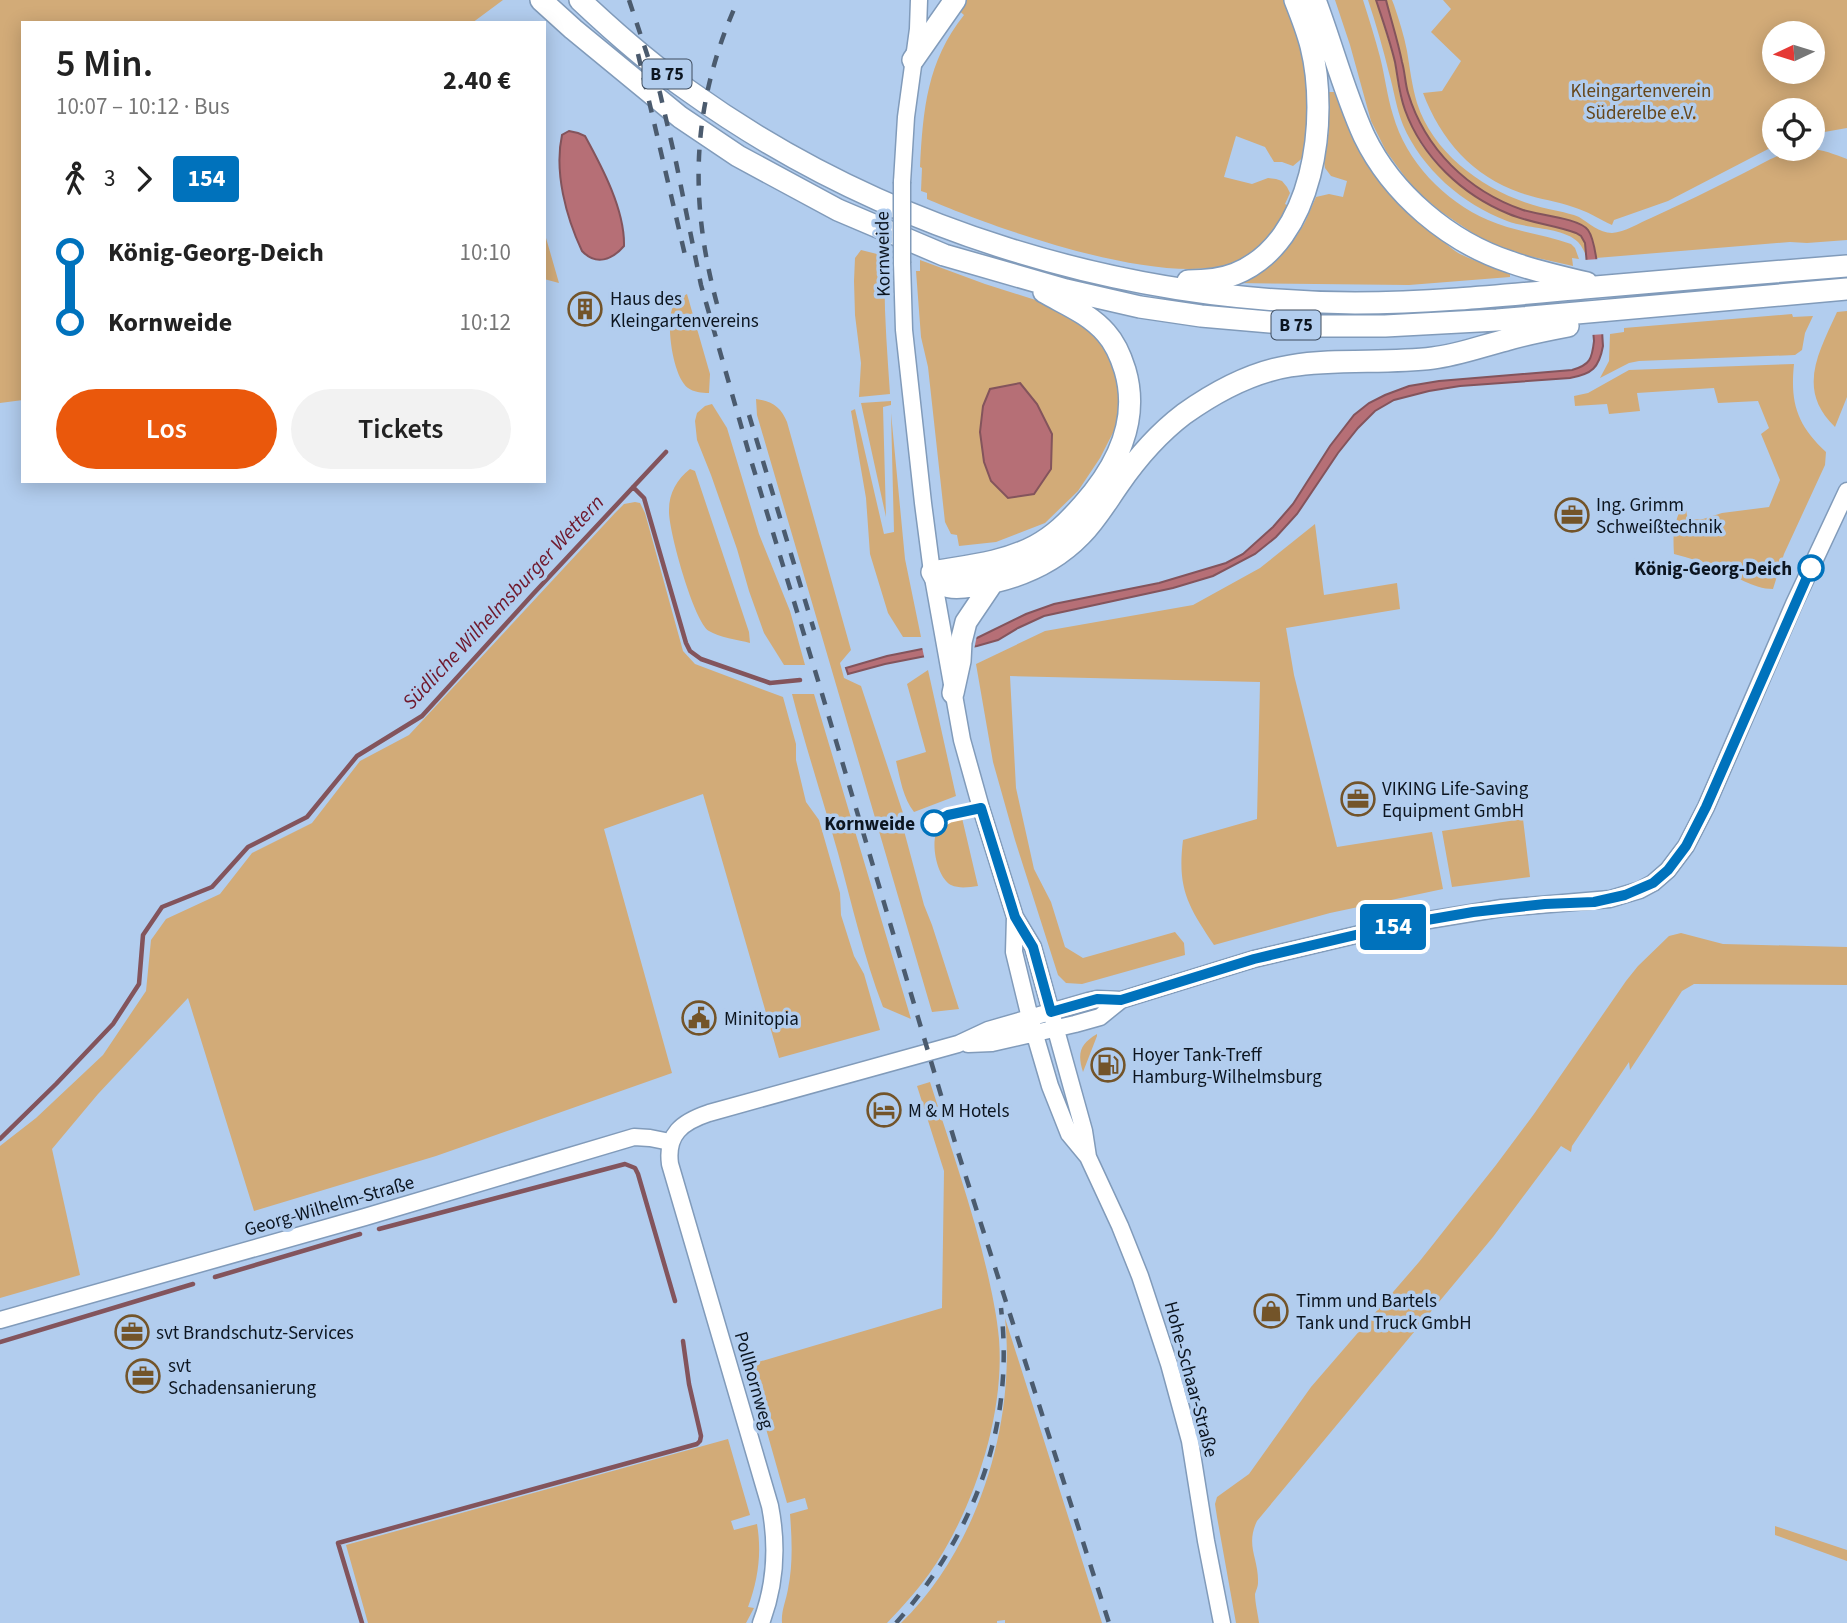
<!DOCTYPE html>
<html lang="de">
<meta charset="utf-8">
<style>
body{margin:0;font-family:"Source Sans 3",sans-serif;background:#f2f2f2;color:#222;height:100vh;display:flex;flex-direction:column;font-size:26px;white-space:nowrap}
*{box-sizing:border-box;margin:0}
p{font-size:23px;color:#767676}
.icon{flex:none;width:38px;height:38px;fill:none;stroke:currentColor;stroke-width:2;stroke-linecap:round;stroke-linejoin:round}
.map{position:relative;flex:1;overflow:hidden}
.side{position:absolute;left:21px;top:21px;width:525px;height:462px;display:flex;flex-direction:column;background:#fff;border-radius:0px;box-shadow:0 4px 18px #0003}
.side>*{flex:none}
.badge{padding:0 14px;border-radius:5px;font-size:24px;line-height:46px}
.needle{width:46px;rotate:266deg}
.tools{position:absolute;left:1762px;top:21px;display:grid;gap:14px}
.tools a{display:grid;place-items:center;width:63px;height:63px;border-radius:50%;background:#fff;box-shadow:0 4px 18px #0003;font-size:35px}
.map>.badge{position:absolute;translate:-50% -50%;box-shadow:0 0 0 4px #fff}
.legs{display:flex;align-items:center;gap:10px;height:77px;padding:0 35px;font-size:23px}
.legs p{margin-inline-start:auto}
.summary{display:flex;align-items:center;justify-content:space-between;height:119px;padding:0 35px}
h1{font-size:38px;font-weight:600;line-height:52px}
.primary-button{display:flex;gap:14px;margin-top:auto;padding:14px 35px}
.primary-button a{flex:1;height:80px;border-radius:42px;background:#ea580c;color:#fff;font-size:28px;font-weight:600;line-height:80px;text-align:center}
.primary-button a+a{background:#f2f2f2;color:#222}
ul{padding:0 35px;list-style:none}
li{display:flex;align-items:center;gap:24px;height:70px;font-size:26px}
li i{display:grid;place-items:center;width:10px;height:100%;margin:0 9px;background:currentColor}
li i::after{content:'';width:18px;height:18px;margin:-9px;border:5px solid;border-radius:50%;background:#fff}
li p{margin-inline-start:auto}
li:first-child i{background:linear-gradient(#0000 50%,currentColor 0)}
li:last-child i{background:linear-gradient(currentColor 50%,#0000 0)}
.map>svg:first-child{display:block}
</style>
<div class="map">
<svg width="1847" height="1623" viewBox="0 0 1847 1623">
<rect width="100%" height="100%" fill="#b2cdee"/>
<path fill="#d2ab78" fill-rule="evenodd" d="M 0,0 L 503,0 L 472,23 L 23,23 L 23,400 L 0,403 Z
M 962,0 L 1285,0 L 1300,45 L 1309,100 L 1305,156 L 1293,166 L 1282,162 L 1274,162 L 1265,147 L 1236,136 L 1224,177 L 1252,184 L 1268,178 L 1276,179 L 1282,181 L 1287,187 L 1290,193 L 1285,204 L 1289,206 L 1289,209 C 1275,228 1264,248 1242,259 C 1176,294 994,228 927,199 L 927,193 L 921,191 L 922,168 L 920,167 C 923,110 927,61 964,15 L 956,8 Z
M 1335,0 L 1363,0 C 1369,19 1375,38 1380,57 C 1385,76 1387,96 1393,115 C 1406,161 1444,201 1488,220 C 1516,232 1543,234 1571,244 L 1575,248 L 1579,259 L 1572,258 L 1573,266 L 1511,252 L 1477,236 L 1440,211 L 1413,188 L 1386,151 L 1371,121 L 1350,45 Z
M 1368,0 L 1376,0 L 1394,59 L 1400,96 L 1412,127 L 1421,144 L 1433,160 L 1492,207 L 1511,215 L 1576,233 C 1585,239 1586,246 1587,256 C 1584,252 1582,246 1578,242 C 1563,227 1527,229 1507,221 C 1462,204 1422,169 1403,125 C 1396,108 1394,90 1389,73 C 1383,48 1376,24 1368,0 Z
M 1386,0 L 1392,0 L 1394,5 C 1399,20 1404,35 1407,51 C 1410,69 1412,86 1417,103 C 1436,162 1500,201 1558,211 C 1566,213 1572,214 1579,217 C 1589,223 1599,233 1612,233 C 1625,232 1639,223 1651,218 C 1682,204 1712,189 1742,174 C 1762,164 1783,150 1806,149 C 1820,148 1834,154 1847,159 L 1847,240 L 1807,243 L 1790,242 L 1596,258 C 1595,245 1589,229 1577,223 C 1555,217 1531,214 1510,205 C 1460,184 1424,145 1408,94 C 1405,84 1405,73 1402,62 C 1398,41 1391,21 1386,0 Z
M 1443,0 L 1847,0 L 1847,128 L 1813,134 L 1813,110 L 1774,110 L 1774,146 L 1668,201 L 1614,220 L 1612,225 C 1599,219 1587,211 1573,207 C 1556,201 1538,199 1521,193 C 1472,176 1441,140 1423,93 L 1442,91 L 1461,61 L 1431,32 L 1451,9 ZM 1813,33 L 1813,72 L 1774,72 L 1774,33 Z
M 1328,92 L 1334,92 C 1357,150 1384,196 1435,234 C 1443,241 1451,249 1460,254 C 1476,262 1494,267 1510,273 L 1510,277 L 1409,285 L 1236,283 C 1266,266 1288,254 1305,222 C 1309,214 1312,205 1316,197 L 1329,194 L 1343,197 L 1347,181 L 1331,176 L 1325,168 L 1324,162 L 1329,129 Z
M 544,231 L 559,283 L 544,279 Z
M 861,250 L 885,256 C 883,302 887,348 890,394 L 859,397 L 861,363 L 855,315 L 854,281 L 855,258 Z
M 920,260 L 985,284 L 1048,304 L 1075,320 L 1097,337 L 1110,356 L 1117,374 L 1120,393 L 1119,421 L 1100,458 L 1078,491 L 1045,523 L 996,542 L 959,546 L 957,535 L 951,534 L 945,522 L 928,367 L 921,337 L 916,271 L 920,271 Z
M 687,294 L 710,374 L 709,393 C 702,393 693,392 688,388 C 673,377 666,326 672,309 C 675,302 681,297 687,294 Z
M 1847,311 L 1847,397 L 1835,427 C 1796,390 1819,352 1837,312 Z
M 1792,314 L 1793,317 L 1813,316 L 1805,333 L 1802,350 L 1795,355 L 1639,361 L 1629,363 L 1600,378 L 1609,361 L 1610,334 L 1624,332 L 1624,328 Z
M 1794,364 C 1790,403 1797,425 1826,452 L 1825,465 L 1784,554 L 1773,589 C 1753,589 1735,575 1716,568 C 1703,562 1689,558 1674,554 C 1673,539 1673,527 1679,513 L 1686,510 L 1688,520 L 1703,519 L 1722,513 L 1769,507 L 1780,480 L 1761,434 L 1769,428 L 1758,401 L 1718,403 L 1714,388 L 1637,393 L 1640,411 L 1609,414 L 1607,404 L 1575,406 L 1574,396 L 1588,393 L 1629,370 Z
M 756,399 C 772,401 781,407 787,422 L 851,650 L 840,663 L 844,678 L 861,686 L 904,816 L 903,827 L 924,905 L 932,925 L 959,1009 L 932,1012 L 757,415 Z
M 891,401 L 891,405 L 883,407 L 886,517 L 861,403 Z
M 712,404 L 727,428 L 759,534 L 790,611 L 805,665 L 784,665 L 764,633 L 749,591 L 737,549 L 711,475 L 697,440 L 695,421 L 697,413 L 705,406 Z
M 855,409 L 884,534 L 894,532 L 891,413 L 905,559 L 921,637 L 903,637 L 888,613 L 870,554 L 866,498 L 851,411 Z
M 690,469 L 695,471 L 749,632 L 750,643 C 739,640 718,637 709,631 C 694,622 668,529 669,510 C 669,493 677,479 690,469 Z
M 635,502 L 640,503 L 645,513 L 683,651 L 695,664 L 783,697 L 796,744 L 796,760 L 806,802 L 819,820 L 840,893 L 841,915 L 854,956 L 864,974 L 880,1030 L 779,1058 L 703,794 L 604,829 L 672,1073 L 436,1156 L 254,1211 L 188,998 L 98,1094 L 52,1149 L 80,1275 L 0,1298 L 0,1146 L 36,1118 L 103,1055 L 146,991 L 151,940 L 166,919 L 220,894 L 252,853 L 312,823 L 360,761 L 409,735 L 615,513 L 624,504 Z
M 1315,524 L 1324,595 L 1397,583 L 1400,609 L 1286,628 L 1294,675 L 1337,847 L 1432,832 L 1443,889 L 1330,913 L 1214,945 C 1188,906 1177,889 1183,840 L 1257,819 L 1260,682 L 1010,676 L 1016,788 L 1034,869 L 1051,902 L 1065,947 L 1083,958 L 1175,932 L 1184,943 L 1185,955 L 1082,984 L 1066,983 L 1058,975 L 1015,840 L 993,762 L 976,664 L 1045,631 L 1193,605 L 1260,568 Z
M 928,670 L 956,796 L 914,812 C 903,798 900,778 896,761 L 926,752 L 907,684 Z
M 792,694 L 814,694 L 911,1019 L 883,1007 C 864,957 852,905 838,853 C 823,800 806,748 792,694 Z
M 962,818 L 978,886 C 969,887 960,889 951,885 C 936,877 928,836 941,825 C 946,820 955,820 962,818 Z
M 1523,819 L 1530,877 L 1452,887 L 1442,831 Z
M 1681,933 L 1723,944 L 1847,947 L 1847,985 L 1694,984 L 1682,991 L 1630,1070 L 1629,1062 L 1572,1146 L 1571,1152 L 1561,1146 L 1493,1237 L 1257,1521 C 1245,1546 1259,1558 1258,1583 C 1258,1587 1256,1590 1255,1594 C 1255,1603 1258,1614 1259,1623 L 1236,1623 L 1217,1517 L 1215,1504 L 1217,1497 L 1249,1474 L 1311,1387 L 1419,1262 L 1496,1165 L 1534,1114 L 1626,981 L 1638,966 L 1669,936 Z
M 1097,1034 L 1097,1036 L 1083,1072 C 1077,1053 1080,1044 1097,1034 Z
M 930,1082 C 950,1145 972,1207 987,1271 C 992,1293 997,1316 999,1339 C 1005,1416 973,1512 929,1574 C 916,1592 902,1607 887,1623 L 782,1623 C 781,1611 786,1601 788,1589 C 793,1564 792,1540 790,1514 L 808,1509 L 805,1498 L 787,1503 L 748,1365 L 942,1308 L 944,1171 L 917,1086 Z
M 1005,1318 L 1102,1623 L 1005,1623 L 1005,1620 L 997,1621 L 997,1623 L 901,1623 C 978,1548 1016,1424 1005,1318 Z
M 728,1439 L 750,1515 L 731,1521 L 734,1530 L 757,1524 C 762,1553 758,1580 748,1607 L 754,1608 L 746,1623 L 368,1623 L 346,1545 Z
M 1775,1526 L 1847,1550 L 1847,1561 L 1775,1535 Z"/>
<path fill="#b66f76" stroke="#83545c" stroke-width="2" d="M 1376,0 L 1386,0 C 1391,20 1398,41 1402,62 C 1405,72 1405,83 1408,93 C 1425,149 1468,191 1523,210 C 1538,215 1579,218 1588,230 C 1600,246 1601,322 1603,346 C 1599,368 1592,374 1570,378 L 1460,386 L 1429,391 L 1394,400 L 1375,411 L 1358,428 L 1338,453 L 1297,514 L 1276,537 L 1255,554 L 1213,576 L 1173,588 L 1044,616 L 1018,628 L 998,640 L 977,646 L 885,664 L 848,674 L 846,668 L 887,656 L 977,638 L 1026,614 L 1054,604 L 1159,583 L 1226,563 L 1243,554 L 1273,527 L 1293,504 L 1330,446 L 1354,415 L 1369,403 L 1385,395 L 1409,386 L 1439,381 L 1572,370 C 1590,365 1592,359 1594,341 L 1585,243 L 1581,236 L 1576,233 C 1554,225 1530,223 1509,214 C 1462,195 1422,157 1405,110 C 1399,94 1398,78 1395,62 C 1390,41 1383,21 1376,0 Z
M 569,131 L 578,133 L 585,136 C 602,167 625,210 624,246 C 612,260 596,266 582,251 C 566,217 554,172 562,135 Z
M 1020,383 L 1037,404 L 1052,434 L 1051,469 L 1034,494 L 1008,498 L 991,481 L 984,462 L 980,432 L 983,406 L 990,389 Z"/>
<path fill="#b2cdee" d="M 1600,259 L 1606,334 L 1591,335 L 1584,260 Z
M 977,635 L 974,650 L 925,661 L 922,647 Z"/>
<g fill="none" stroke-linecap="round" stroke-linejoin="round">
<path stroke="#83545c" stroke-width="4.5" d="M 633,487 L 644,498 L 686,643 L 690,651 L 701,659 L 770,683 L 800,680
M 0,1139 L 56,1084 L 113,1024 L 139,984 L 143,935 L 162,907 L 212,887 L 248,847 L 307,817 L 357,756 L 422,716 L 534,593 L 666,452
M 379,1229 L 625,1164 L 635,1168 L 638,1174 L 675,1301
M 215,1277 L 360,1234
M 0,1342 L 193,1284
M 362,1623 L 338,1543 L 697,1444 L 700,1441 L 701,1436 L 689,1384 L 683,1341"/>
<defs>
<path id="secondary" d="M 902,182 L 906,117 L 918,29 L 919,0
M 902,263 L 904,330 L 923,503 L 932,572 L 962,740 L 981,808 L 1015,917 L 1033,947 L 1084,1131 L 1088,1157
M 1015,917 L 1014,952 L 1030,1018 L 1050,1086 L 1069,1134 L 1088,1157 L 1120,1226 L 1140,1276 L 1169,1364 L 1190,1441 L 1206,1541 L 1222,1623
M 968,1044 L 992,1043 L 1075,1024 L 1100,1017 L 1121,1000
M 0,1320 L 365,1217 L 634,1137 L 650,1138 L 670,1142
M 761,1623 C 776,1584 778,1547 770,1506 L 670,1164 C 666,1134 682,1122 709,1113 L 958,1044 L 988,1030 L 1088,1001 L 1097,999 L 1121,1000 L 1254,959 L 1398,925 L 1502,908 L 1610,899 L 1640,890 L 1653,883 L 1668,870 L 1686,846 L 1706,807 L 1794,604 L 1847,491"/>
<path id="highway" d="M 541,0 L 573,29 L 680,117 L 738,156 L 838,210 L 944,255 L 1066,290 L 1140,307 L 1201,316 L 1314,326 L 1385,326 L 1497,320 L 1847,289
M 580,0 C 614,32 650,64 689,91 C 880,228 1120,302 1355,303 C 1432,303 1508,295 1584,288 C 1672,280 1759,273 1847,266
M 1315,0 C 1332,45 1344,92 1364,136 C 1392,194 1449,242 1510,262 C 1535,271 1561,277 1587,283
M 913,60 L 955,0
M 1188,281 C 1204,281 1220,280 1235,274 C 1315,242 1329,118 1311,46 C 1307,30 1301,15 1295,0
M 1044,292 C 1065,304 1090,314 1106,333 C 1115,343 1121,357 1125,370 C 1140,421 1116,468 1083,505 C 1068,522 1054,536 1035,546 C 1003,563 967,566 932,572 C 941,590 955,589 973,586 C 1013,580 1052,565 1081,535 C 1096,520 1107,501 1119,484 C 1137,458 1159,433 1184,414 C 1215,392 1252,372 1290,366 C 1337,358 1386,364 1433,358 C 1458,355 1482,346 1506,340 C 1526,334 1547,330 1568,326
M 953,693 L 960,661 L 961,642 L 966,622 L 993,582"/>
</defs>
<use href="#secondary" stroke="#819bba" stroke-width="19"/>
<use href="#highway" stroke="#819bba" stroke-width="24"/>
<use href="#secondary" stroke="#fff" stroke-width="16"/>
<use href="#highway" stroke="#fff" stroke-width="21"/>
<path stroke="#4b5b6e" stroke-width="4.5" stroke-dasharray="12 12" stroke-linecap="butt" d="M 629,0 L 660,93 L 676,162 L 701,285 L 750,457 L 820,687 L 957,1149 L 1109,1623
M 638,54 L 685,255
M 717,304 C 688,197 692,102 738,0
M 749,415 L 814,630
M 896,1623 C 974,1535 1015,1426 1001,1308"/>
<defs>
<path id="secondary-bridge" d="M 902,182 L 902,263"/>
</defs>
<use href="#secondary-bridge" stroke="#819bba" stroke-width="19" stroke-linecap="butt"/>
<use href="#secondary-bridge" stroke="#fff" stroke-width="16"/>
</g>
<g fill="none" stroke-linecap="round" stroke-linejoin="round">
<defs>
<path id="line-1" d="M 934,823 L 948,815 L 981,808 L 1015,917 L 1033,947 L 1051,1012 L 1097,999 L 1121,1000 L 1254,959 L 1398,925 L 1473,912 L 1545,904 L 1594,902 L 1625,895 L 1653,883 L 1668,870 L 1686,846 L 1706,807 L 1811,568"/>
</defs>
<use href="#line-1" stroke="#fff" stroke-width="16"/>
<use href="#line-1" stroke="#0072bc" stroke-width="10"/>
</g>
<defs>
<symbol id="building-ring" viewBox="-11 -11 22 22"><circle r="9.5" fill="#b2cdee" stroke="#735429" stroke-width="1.5"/><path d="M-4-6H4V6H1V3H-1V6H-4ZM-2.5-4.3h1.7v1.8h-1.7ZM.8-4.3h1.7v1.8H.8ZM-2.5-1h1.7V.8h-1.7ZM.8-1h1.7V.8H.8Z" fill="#735429"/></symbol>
<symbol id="office-ring" viewBox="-11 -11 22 22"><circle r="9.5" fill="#b2cdee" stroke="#735429" stroke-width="1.5"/><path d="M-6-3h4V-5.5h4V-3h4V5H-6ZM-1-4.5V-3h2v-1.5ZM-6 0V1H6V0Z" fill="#735429"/></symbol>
<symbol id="civic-ring" viewBox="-11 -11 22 22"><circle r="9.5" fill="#b2cdee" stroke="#735429" stroke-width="1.5"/><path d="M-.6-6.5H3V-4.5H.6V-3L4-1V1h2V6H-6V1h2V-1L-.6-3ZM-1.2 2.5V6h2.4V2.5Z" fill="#735429"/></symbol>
<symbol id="fuel-ring" viewBox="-11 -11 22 22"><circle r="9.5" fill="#b2cdee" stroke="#735429" stroke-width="1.5"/><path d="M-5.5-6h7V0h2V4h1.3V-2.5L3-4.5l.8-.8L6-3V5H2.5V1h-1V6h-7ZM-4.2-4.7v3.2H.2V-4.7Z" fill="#735429"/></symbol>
<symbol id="hotel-ring" viewBox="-11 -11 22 22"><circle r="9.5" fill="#b2cdee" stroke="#735429" stroke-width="1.5"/><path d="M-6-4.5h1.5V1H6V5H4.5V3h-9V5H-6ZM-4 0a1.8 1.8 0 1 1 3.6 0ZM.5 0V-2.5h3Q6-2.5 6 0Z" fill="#735429"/></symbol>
<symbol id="shop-ring" viewBox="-11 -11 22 22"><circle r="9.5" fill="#b2cdee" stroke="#735429" stroke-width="1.5"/><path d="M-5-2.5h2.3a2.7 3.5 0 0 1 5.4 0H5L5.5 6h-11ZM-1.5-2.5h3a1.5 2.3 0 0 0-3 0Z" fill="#735429"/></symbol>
</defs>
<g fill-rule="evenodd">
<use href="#building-ring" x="566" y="290" width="38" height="38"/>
<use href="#office-ring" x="1553" y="496" width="38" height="38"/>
<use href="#office-ring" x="1339" y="780" width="38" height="38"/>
<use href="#civic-ring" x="680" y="999" width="38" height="38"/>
<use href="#fuel-ring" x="1089" y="1046" width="38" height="38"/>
<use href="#hotel-ring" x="865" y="1091" width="38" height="38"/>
<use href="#shop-ring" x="1252" y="1292" width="38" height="38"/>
<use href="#office-ring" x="113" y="1313" width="38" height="38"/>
<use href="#office-ring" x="124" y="1357" width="38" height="38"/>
</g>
<g fill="#fff" stroke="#0072bc" stroke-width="3.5">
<circle cx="1811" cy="568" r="12"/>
<circle cx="934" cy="823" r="12"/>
</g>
<g text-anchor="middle" stroke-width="7" stroke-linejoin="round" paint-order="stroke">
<g fill="#b2cdee" stroke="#3e4c5e" stroke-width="2">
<rect x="642.5" y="59.5" width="49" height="29" rx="5"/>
<rect x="1271.5" y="310.5" width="49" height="29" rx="5"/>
</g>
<g font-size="18" font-weight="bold" fill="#0c1520">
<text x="667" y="80">B 75</text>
<text x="1296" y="331">B 75</text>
</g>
<g font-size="19" fill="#66471b" stroke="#b2cdee">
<text x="1641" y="97">Kleingartenverein<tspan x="1641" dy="22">Süderelbe e.V.</tspan></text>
</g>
<g font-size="19" fill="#0c1520" stroke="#b2cdee">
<text transform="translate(882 254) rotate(-91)" y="7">Kornweide</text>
<text transform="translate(329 1205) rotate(-16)" y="7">Georg-Wilhelm-Straße</text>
<text transform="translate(1192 1379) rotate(75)" y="7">Hohe-Schaar-Straße</text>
<text transform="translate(755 1380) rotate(74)" y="7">Pollhornweg</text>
</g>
<g font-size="19" fill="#0c1520" stroke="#b2cdee" text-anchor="start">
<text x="610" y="305">Haus des<tspan x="610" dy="22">Kleingartenvereins</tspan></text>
<text x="1596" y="511">Ing. Grimm<tspan x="1596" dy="22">Schweißtechnik</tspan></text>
<text x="1382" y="795">VIKING Life-Saving<tspan x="1382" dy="22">Equipment GmbH</tspan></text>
<text x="724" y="1025">Minitopia</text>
<text x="1132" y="1061">Hoyer Tank-Treff<tspan x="1132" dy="22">Hamburg-Wilhelmsburg</tspan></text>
<text x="908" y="1117">M &amp; M Hotels</text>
<text x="1296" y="1307">Timm und Bartels<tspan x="1296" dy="22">Tank und Truck GmbH</tspan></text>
<text x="156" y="1339">svt Brandschutz-Services</text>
<text x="168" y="1372">svt<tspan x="168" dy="22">Schadensanierung</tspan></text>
</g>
<g font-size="19" font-weight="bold" fill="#0c1520" stroke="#b2cdee" text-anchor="end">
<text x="1792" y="575">König-Georg-Deich</text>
<text x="915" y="830">Kornweide</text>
</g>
<g font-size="21" font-style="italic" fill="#6f172b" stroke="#b2cdee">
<text transform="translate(503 602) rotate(-47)" y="7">Südliche Wilhelmsburger Wettern</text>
</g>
</g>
</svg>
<div class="tools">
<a><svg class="needle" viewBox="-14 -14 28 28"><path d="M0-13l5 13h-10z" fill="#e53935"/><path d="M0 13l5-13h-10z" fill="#767676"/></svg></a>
<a><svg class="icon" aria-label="locate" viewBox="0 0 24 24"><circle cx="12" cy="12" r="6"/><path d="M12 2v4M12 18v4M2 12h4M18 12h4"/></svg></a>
</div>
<b class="badge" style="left:1393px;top:927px;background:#0072bc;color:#fff">154</b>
<section class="side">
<div class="summary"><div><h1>5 Min.</h1><p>10:07 – 10:12 · Bus</p></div><b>2.40 €</b></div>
<div class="legs"><svg class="icon" aria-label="walk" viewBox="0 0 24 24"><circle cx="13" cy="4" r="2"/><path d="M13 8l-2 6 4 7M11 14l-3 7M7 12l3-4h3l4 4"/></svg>3<svg class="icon" aria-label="forward" viewBox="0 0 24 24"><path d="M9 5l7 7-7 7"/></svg><b class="badge" style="background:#0072bc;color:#fff">154</b></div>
<ul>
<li><i style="color:#0072bc"></i><b>König-Georg-Deich</b><p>10:10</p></li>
<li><i style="color:#0072bc"></i><b>Kornweide</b><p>10:12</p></li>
</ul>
<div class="primary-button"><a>Los</a><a>Tickets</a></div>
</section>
</div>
